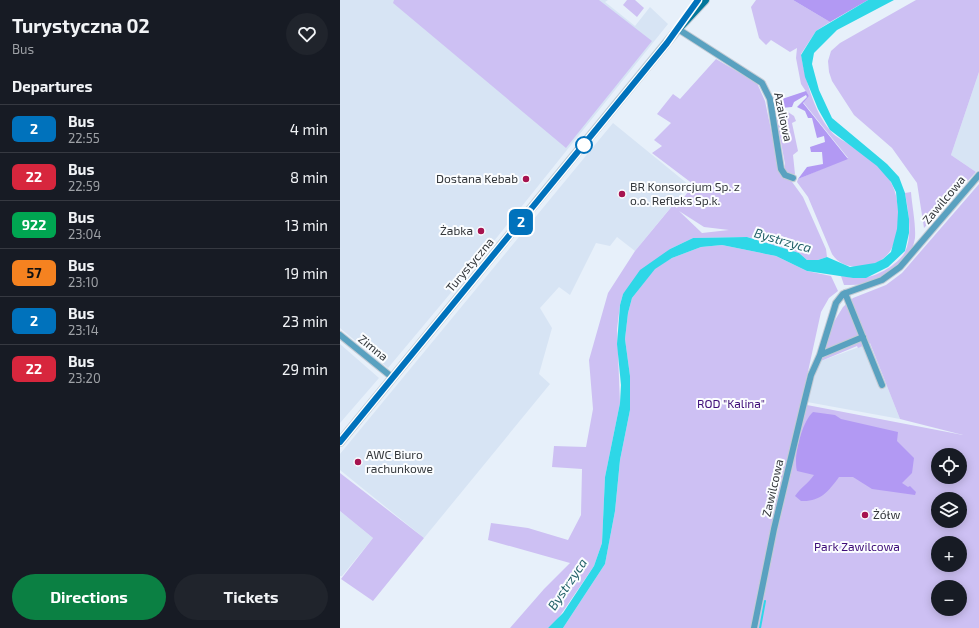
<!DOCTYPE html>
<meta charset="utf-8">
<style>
body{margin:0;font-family:"Exo 2",sans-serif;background:#20242c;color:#f1f3f6;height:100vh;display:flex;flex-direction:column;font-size:15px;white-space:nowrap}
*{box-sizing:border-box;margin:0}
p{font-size:13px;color:#9ea1a6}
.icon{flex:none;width:22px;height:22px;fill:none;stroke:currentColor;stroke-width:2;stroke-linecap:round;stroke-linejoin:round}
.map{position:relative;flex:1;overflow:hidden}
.details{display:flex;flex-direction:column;background:#171b24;width:340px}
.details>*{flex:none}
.badge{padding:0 8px;border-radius:6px;font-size:14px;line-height:26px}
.fabs{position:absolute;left:591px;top:448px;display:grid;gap:8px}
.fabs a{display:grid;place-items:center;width:36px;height:36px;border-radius:50%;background:#171b24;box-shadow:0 2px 10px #0003;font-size:20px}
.map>.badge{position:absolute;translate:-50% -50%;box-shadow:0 0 0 2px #fff}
h2{padding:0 12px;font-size:15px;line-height:36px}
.round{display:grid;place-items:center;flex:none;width:42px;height:42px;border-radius:21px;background:#20242c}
.headline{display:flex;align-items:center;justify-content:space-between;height:68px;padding:0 12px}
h1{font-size:19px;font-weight:700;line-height:30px}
.button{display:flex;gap:8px;margin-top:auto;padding:8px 12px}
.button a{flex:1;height:46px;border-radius:24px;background:#0b8043;color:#fff;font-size:16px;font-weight:700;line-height:46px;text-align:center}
.button a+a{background:#20242c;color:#f1f3f6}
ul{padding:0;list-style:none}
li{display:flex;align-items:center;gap:12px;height:48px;padding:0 12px;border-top:1px solid #363941}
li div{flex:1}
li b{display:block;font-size:15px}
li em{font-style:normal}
li .badge{min-width:44px;font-weight:700;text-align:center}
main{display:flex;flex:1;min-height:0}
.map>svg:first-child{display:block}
</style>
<main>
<section class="details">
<div class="headline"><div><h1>Turystyczna 02</h1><p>Bus</p></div><a class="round"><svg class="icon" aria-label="heart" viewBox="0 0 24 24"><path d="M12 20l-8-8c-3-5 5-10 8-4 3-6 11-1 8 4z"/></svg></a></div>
<h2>Departures</h2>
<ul>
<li><span class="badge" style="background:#0072bc;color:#fff">2</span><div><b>Bus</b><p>22:55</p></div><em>4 min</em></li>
<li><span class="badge" style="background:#d7263d;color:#fff">22</span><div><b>Bus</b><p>22:59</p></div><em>8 min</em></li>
<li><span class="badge" style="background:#00a651;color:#fff">922</span><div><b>Bus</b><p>23:04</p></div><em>13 min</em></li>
<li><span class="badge" style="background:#f58220;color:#111">57</span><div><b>Bus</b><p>23:10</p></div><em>19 min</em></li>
<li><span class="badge" style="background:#0072bc;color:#fff">2</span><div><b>Bus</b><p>23:14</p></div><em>23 min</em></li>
<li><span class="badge" style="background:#d7263d;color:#fff">22</span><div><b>Bus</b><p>23:20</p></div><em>29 min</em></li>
</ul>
<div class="button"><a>Directions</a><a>Tickets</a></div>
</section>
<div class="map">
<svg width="639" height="628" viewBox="0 0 639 628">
<rect width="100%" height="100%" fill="#e7f0fa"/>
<path fill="#d7e4f4" d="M 0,0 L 268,0 L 265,2 L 295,26 L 310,7 L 328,24 L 150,246 L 48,368 L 0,328 Z
M 639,72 L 639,170 L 636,172 L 611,155 Z
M 273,123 L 349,185 L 295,251 L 277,237 L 270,246 L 256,243 L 230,295 L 219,287 L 200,308 L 212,328 L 199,374 L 210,384 L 84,538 L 0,470 L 0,454 Z
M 530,343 L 560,419 L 467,402 L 477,369 L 481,361 Z
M 0,344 L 39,378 L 0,423 Z
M 0,511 L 33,538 L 2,576 L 0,576 Z"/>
<path fill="#cdc0f3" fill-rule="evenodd" d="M 54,0 L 259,0 L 312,41 L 226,148 L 53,3 Z
M 287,0 L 295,0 L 304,8 L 297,17 L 283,5 Z
M 416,0 L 453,0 L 490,22 L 476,31 L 461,54 C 465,78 474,112 490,130 C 494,136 501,139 507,143 C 540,167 560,176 558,222 C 557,233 555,247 547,255 C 533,270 503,272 492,254 L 468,197 L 457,182 L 458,179 L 508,158 L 463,102 L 469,96 L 461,84 L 456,58 L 457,48 L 450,52 L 431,40 L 426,45 L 419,38 L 411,7 Z
M 576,0 L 639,0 L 639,72 L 611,155 L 636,172 L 584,228 L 577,183 L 552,148 L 514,115 L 492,81 L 489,72 L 488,61 L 491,51 L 500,43 Z
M 376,59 L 417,83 L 425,101 L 434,144 L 438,146 L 441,174 L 450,179 L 463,197 L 486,249 L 487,257 L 478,260 L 467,260 L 459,253 L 407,237 L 353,238 L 330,249 L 283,294 L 280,305 L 277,329 L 280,403 L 265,477 L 262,543 L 254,566 L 215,623 L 208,628 L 170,628 L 204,589 L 230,563 L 148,540 L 151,523 L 188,528 L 228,540 L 241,515 L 242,469 L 212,467 L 214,446 L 246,447 L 253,409 L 249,360 L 268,293 L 295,251 L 333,205 L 337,208 L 353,184 L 312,153 L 322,146 L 314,140 L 331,123 L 317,114 L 333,94 L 340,99 ZM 339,211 L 364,227 L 389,230 L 362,233 Z
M 448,112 L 454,116 L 456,121 L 452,123 L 458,151 L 453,155 L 455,174 L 450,175 L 444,170 L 445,164 L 436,116 L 438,113 Z
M 639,184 L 639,628 L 416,628 L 438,527 L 467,405 L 623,435 L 560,419 L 530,343 L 518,348 L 517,346 L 481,361 L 489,330 L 503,307 L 513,298 L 546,285 L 562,273 ZM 598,455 L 620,455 L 620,477 L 598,477 ZM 598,499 L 620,499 L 620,521 L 598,521 ZM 598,543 L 620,543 L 620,565 L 598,565 ZM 598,587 L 620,587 L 620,609 L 598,609 Z
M 571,192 C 572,206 576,224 575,238 C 572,260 548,277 529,283 C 521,285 512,285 504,285 L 501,276 C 509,277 518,279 526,277 C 539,276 559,263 565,252 C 573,235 568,210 565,193 Z
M 382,245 L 436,256 L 467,271 L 491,276 L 498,291 L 489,298 L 481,312 L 412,628 L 223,628 L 265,564 L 275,511 L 280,460 L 290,410 L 290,376 L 285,339 L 288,313 L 292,298 L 315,268 L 332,258 L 361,247 Z
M 0,473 L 84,538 L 33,601 L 1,579 L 33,538 L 0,511 Z"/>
<path fill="#b299f3" d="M 453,0 L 528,0 L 490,22 Z
M 466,91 L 469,96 L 463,103 L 508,159 L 458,179 L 467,167 L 483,164 L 482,152 L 471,152 L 470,147 L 485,142 L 484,136 L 477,138 L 472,118 L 468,118 L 465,111 L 457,107 L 467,97 L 466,95 L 454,102 L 452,107 L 441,108 L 439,100 Z
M 473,412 L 495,415 L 501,419 L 558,432 L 557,441 L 574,458 L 572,473 L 562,483 L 568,487 L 570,486 L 576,492 L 575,495 L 532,489 L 513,477 L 499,477 C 488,492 480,502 461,501 L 455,496 C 461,487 468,484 474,475 L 457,471 C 453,456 462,422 473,412 Z"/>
<path fill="#2ed7e7" d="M 528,0 L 554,0 L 497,30 L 474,53 L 472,64 L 479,90 L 492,118 L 547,164 L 559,177 L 565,193 L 569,219 L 569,233 L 565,251 L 548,267 L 526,278 L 513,278 L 467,271 L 436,256 L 382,245 L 361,247 L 332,258 L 315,269 L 292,298 L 288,313 L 285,339 L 290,376 L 290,410 L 280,460 L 275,511 L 265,564 L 223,628 L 208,628 L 223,613 L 254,566 L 262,543 L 265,477 L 280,403 L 281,385 L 277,344 L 280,305 L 283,294 L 300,270 L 330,249 L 353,238 L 407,237 L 459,253 L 467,260 L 478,260 L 487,257 L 510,267 L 535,263 L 543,259 L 551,252 L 557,229 L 558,212 L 556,192 L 551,182 L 537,166 L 490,130 L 478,109 L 465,77 L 461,55 L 476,31 Z"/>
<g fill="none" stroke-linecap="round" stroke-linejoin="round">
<path stroke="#2ed7e7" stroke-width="2" d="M 420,628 L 425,601"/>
<defs>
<path id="minor" d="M 338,29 L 422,83 L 430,99 L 441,169 L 445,175 L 453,178
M 505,293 L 542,385
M 0,335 L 53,378
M 480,355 L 523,337
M 414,628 L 434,529 L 464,403 L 471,375 L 480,355 L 496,303 L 503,294 L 542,280 L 560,267 L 639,175"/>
<path id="secondary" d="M 0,442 L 338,29 L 365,0"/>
</defs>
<use href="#minor" stroke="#c3cbd4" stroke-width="8"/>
<use href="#secondary" stroke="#c3cbd4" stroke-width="10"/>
<use href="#minor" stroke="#59a1c0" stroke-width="6"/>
<use href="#secondary" stroke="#02779b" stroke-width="8"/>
</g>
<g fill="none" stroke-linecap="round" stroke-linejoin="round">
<defs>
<path id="line" d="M 0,442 L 327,43 L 358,0"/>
</defs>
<use href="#line" stroke="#fff" stroke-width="9"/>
<use href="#line" stroke="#0072bc" stroke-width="6"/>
</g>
<circle fill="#fff" stroke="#0072bc" stroke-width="2" cx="244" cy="145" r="8"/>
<g fill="#a6134f" stroke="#fbfdff" stroke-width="1.5">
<circle cx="186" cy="179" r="4"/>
<circle cx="282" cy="194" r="4"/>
<circle cx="141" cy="231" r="4"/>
<circle cx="18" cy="462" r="4"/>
<circle cx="525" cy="515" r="4"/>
</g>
<g text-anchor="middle" stroke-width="4" stroke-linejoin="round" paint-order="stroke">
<g font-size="12" fill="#34383c" stroke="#fbfdff">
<text transform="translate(443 117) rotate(78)" y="4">Azaliowa</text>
<text transform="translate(604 200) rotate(-50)" y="4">Zawilcowa</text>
<text transform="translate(130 265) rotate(-50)" y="4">Turystyczna</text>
<text transform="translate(33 348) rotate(39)" y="4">Zimna</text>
<text transform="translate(433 488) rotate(-77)" y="4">Zawilcowa</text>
</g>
<g font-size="12" fill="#34383c" stroke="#fbfdff" text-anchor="start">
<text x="178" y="183" text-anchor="end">Dostana Kebab</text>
<text x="290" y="191">BR Konsorcjum Sp. z<tspan x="290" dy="14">o.o. Refleks Sp.k.</tspan></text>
<text x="133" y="235" text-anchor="end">Żabka</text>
<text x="26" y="459">AWC Biuro<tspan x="26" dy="14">rachunkowe</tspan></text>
<text x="533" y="519">Żółw</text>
</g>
<g font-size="12" fill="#3e0d78" stroke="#fbfdff">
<text x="391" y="408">ROD "Kalina"</text>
<text x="517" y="551">Park Zawilcowa</text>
</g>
<g font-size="13" font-style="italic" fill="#236269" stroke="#fbfdff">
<text transform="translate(443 240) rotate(16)" y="5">Bystrzyca</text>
<text transform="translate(227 584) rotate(-56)" y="5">Bystrzyca</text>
</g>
</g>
</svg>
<div class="fabs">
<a><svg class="icon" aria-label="locate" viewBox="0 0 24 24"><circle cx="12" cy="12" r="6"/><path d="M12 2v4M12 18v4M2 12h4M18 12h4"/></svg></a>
<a><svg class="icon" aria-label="layers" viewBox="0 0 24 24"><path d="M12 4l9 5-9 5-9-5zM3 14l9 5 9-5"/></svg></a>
<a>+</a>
<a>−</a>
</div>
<b class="badge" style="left:181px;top:222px;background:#0072bc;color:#fff">2</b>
</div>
</main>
